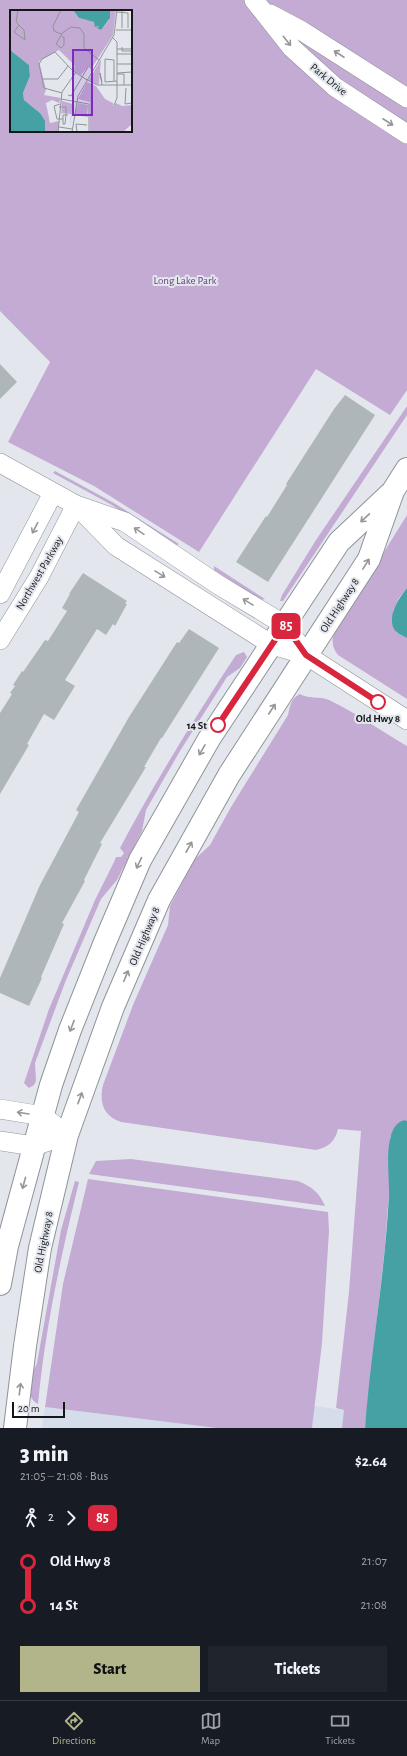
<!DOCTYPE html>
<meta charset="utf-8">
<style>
body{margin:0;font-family:"Alegreya Sans",sans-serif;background:#20242c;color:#f1f3f6;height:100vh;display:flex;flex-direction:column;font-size:15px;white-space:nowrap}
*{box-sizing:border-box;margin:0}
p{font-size:13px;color:#9ea1a6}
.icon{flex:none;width:22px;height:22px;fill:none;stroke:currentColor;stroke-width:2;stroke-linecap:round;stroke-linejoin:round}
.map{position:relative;height:1428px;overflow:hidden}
.sheet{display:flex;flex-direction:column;background:#171b24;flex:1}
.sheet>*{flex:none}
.badge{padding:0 8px;border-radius:6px;font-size:14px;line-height:26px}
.scale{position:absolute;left:12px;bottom:10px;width:53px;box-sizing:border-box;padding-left:4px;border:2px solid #141618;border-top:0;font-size:11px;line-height:14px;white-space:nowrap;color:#141618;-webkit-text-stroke:3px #e3e7ed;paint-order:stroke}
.map>.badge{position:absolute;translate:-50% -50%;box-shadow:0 0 0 2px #fff}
.legs{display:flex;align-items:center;gap:6px;height:44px;padding:0 20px;font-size:13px}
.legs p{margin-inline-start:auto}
.headline{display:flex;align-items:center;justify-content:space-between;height:68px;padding:0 20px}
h1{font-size:22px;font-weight:800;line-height:30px}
.primary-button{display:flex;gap:8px;margin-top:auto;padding:8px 20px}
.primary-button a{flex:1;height:46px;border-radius:0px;background:#b2b48a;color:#111;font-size:16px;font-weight:800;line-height:46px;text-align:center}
.primary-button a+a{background:#20242c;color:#f1f3f6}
ul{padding:0 20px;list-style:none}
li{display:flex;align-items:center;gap:14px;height:44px;font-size:15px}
li i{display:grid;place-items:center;width:6px;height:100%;margin:0 5px;background:currentColor}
li i::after{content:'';width:10px;height:10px;margin:-5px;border:3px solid;border-radius:50%;background:#171b24}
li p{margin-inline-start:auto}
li:first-child i{background:linear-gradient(#0000 50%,currentColor 0)}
li:last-child i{background:linear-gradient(currentColor 50%,#0000 0)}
.menu{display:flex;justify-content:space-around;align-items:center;height:56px;border-top:1px solid #363941;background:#171b24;font-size:11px;color:#9ea1a6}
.menu a{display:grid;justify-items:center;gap:2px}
.menu .current{color:#b2b48a}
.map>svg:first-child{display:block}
</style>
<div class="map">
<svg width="407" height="1428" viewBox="0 0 407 1428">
<rect width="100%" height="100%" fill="#e3e7ed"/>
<path fill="#d4dde9" d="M 314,1406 L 344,1410 L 342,1428 L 312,1428 Z
M 45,1407 L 217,1428 L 42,1428 Z"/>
<path fill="#c3abd4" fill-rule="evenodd" d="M 0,0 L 407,0 L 407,390 L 390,415 L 316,369 L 199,552 L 94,486 L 8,442 L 50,362 L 0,311 ZM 11,11 L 131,11 L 131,131 L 11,131 Z
M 407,406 L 407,415 L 283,601 L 280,601 L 282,595 L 316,540 Z
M 55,471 L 114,503 L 179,544 L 176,546 L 110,504 L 53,473 Z
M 407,515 L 407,588 L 399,598 L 393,611 L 396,632 L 407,638 L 407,699 L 338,655 C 332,647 331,641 335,631 Z
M 214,566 L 265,599 L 260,600 L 214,570 Z
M 244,652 L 247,657 L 240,668 L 227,677 L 180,751 L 146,810 L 142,831 L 117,880 L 101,899 L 66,980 L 35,1063 L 36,1081 L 34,1085 L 29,1088 L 24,1083 L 49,1009 L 95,900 L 114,862 L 116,857 L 121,857 L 124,853 L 120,848 C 155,782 195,717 236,655 Z
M 300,694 C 307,699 320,696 329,700 C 356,713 381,731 407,746 L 407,1121 L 405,1120 L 390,1137 L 389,1193 L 385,1246 L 365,1428 L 342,1428 L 344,1410 L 336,1408 L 349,1292 L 361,1131 L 338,1129 C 335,1141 329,1147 316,1150 L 121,1122 C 103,1116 99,1102 103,1085 L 133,1005 L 168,925 L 170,906 L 195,859 L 210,845 L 231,807 L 288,715 C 290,706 291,698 300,694 Z
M 131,1159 L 298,1181 C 312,1187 319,1192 325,1206 L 89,1174 L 96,1161 Z
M 88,1179 L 328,1212 L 329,1231 L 322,1343 L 312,1428 L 217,1428 L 45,1407 L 63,1284 Z
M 75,1181 L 79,1182 C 61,1255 45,1329 38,1404 C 28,1399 26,1384 31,1374 C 33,1370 36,1367 37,1363 L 61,1230 Z"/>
<path fill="#45a1a3" d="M 407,588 L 407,638 C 403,636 396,633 394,629 C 387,615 399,598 407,588 Z
M 405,1120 L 407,1121 L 407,1428 L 365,1428 C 371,1350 385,1273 389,1195 C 390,1176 381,1125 405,1120 Z"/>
<path fill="#afb6b9" d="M 0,364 L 17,382 L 0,399 Z
M 345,395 L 375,415 L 268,582 L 236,562 L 266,516 L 267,517 L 287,485 L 286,484 L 334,409 Z
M 83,573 L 127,601 L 125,603 L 127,604 L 115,626 L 113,624 L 106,635 L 97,629 L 65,680 L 75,686 L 54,720 L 44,714 L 27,744 L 29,745 L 0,794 L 0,713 L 12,694 L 10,693 L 15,686 L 13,685 L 22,671 L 23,672 L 45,640 L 48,641 L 67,611 L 62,608 L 70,594 L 69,594 Z
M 189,629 L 219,648 L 162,738 L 161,738 L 144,767 L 146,767 L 100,843 L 102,844 L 84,880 L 85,881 L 62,923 L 64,924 L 41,977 L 42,978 L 29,1006 L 0,993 L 0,978 L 40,885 L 79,812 L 76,810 L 129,717 L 177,642 L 179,643 Z"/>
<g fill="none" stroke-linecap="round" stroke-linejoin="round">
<defs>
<path id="street" d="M 254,0 L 292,48 L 335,87 L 407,134
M 270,14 L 302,31 L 407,98
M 0,463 L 76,505 L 125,522 L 217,584 L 285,625 L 306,655
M 76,505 L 116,546 L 272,645 L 306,655 L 407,720
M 0,594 L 53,493
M 0,640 L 39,577 L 76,505
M 0,1109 L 43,1116 L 67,1135
M 0,1141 L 34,1146 L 67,1135"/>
<path id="secondary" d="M 0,1284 L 7,1246 L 51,1085 L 70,1030 L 105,942 L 140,860 L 209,739 L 339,542 L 390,494
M 15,1428 L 25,1346 L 40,1248 L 67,1135 L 113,1007 L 159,900 L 229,775 L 369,559 L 393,491 L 407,469"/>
</defs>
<use href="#street" stroke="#8f9399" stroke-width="20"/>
<use href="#secondary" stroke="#8f9399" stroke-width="24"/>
<use href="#street" stroke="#fff" stroke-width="19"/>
<use href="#secondary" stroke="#fff" stroke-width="22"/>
</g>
<defs><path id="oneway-shaft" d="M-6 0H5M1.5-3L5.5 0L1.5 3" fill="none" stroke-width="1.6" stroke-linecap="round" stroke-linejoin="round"/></defs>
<g stroke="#959697">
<use href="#oneway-shaft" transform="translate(287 41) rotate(52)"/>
<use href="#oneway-shaft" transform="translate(339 54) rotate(-147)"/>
<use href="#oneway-shaft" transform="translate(388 122) rotate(33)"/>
<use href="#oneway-shaft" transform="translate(365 518) rotate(137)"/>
<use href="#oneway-shaft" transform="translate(35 528) rotate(117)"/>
<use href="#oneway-shaft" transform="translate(139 531) rotate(-146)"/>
<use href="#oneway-shaft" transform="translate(366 564) rotate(-58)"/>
<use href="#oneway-shaft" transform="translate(160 574) rotate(32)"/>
<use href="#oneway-shaft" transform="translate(248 602) rotate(-149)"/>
<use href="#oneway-shaft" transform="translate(272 709) rotate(-57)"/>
<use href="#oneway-shaft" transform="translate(202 750) rotate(120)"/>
<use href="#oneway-shaft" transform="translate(189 847) rotate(-61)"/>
<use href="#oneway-shaft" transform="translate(139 863) rotate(115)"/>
<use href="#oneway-shaft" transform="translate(126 976) rotate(-67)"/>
<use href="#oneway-shaft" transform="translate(72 1026) rotate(111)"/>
<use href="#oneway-shaft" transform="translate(80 1098) rotate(-70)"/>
<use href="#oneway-shaft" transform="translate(23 1113) rotate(-171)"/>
<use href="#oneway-shaft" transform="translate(24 1183) rotate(105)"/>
<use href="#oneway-shaft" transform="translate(20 1389) rotate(-83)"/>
</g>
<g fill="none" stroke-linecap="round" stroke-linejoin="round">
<defs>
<path id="line-1" d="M 218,725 L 285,625 L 306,655 L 378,702"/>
</defs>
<use href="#line-1" stroke="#fff" stroke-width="9"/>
<use href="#line-1" stroke="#d7263d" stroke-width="6"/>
</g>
<g fill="#fff" stroke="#d7263d" stroke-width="2">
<circle cx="378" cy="702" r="7"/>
<circle cx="218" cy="725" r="7"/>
</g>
<g text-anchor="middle" stroke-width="4" stroke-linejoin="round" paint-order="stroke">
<g font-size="11" fill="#141618" stroke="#e3e7ed">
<text transform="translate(329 79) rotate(39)" y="4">Park Drive</text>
<text transform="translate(39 573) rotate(-60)" y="4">Northwest Parkway</text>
<text transform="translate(339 605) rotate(-57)" y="4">Old Highway 8</text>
<text transform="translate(144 936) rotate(-67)" y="4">Old Highway 8</text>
<text transform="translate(43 1242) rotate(-79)" y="4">Old Highway 8</text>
</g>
<g font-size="11" fill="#693d82" stroke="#e3e7ed">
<text x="185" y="284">Long Lake Park</text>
</g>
<g font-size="11" font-weight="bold" fill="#141618" stroke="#e3e7ed">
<text x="378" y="722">Old Hwy 8</text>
<text x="207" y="729" text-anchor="end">14 St</text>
</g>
</g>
<g transform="translate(10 10)">
<rect width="122" height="122" fill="#e3e7ed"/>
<path d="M 0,0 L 63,0 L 69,8 L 84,12 L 91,20 L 99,10 L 100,0 L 106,0 L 103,25 L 76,67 L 81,59 L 78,57 L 71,65 L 63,60 L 65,56 L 49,40 L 29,51 L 36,80 L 34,85 L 51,88 L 49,93 L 42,90 L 36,93 L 40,113 L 49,111 L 48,122 L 35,122 L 30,103 L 14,90 L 13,83 L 20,66 L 19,55 L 0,40 ZM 91,49 L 89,74 L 86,74 L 79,70 ZM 77,72 L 86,76 L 95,89 L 103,93 L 103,96 L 106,93 L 112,96 L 122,95 L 122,114 L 113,122 L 80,122 L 80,92 L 68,89 ZM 52,91 L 63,94 L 60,117 L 61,104 L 51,103 L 51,108 ZM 68,93 L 78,95 L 77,106 L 65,104 Z" fill="#c3abd4"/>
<path d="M 63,0 L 100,0 L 100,8 L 91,20 L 87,18 L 89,16 L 85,17 L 84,12 L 69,8 ZM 0,40 L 19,55 L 20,66 L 13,83 L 14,90 L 30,103 L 35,111 L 35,122 L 0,122 Z" fill="#45a1a3"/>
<path fill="none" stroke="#909398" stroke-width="1" d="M 8,0 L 6,12 L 14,20 L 15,30 L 4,22 L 9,15M 51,0 L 43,16 L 44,21 L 51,24 L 61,17 L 70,18 L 74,24 L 74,38 L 89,50M 107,2 L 118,3 L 118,18M 112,18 L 112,0M 106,20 L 122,20M 52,24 L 46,34 L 51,38 L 54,35 L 54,27 L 52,27M 103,28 L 107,32 L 107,88 L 104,95M 112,37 L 112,41 L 122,41M 107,39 L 122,39M 107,44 L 122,44M 107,54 L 122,54M 107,63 L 122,62M 107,64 L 114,64 L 114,75M 33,69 L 48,69 L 58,56M 76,69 L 87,75 L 122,75M 104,71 L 104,50 L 95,49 L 95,72 L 107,71M 92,72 L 90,63 L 92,75M 116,78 L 115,94 L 122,93M 52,83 L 34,78 L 29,54 L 32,49 L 45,42 L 62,60 L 77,70M 58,85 L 61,86 L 78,57M 51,89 L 79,94 L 79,122M 50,94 L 44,96 L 47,109 L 53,109 L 53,105 L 56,105 L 55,114 L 53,114 L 53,109M 49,97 L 56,97 L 56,105 L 58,105M 64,105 L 78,106M 49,117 L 62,119M 48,122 L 52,82 L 66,62M 62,122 L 68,86 L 104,25 L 107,0M 67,122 L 66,114 L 77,115"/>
<path fill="#7b2cbf" fill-opacity="0.15" stroke="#7b2cbf" stroke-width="2" d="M 63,40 L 82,40 L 82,105 L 63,105 Z"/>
<rect width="122" height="122" fill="none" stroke="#141618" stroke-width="2"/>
</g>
</svg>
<div class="scale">20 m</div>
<b class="badge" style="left:286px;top:626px;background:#d7263d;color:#fff">85</b>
</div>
<section class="sheet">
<div class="headline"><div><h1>3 min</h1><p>21:05 – 21:08 · Bus</p></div><b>$2.64</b></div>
<div class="legs"><svg class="icon" aria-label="walk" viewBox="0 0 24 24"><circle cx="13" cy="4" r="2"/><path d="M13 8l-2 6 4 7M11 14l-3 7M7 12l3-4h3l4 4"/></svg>2<svg class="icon" aria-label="forward" viewBox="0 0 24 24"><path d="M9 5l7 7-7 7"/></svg><b class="badge" style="background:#d7263d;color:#fff">85</b></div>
<ul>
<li><i style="color:#d7263d"></i><b>Old Hwy 8</b><p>21:07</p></li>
<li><i style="color:#d7263d"></i><b>14 St</b><p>21:08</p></li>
</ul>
<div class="primary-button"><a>Start</a><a>Tickets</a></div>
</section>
<nav class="menu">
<a class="current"><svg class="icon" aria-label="directions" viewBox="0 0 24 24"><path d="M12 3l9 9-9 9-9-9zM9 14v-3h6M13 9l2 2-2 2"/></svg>Directions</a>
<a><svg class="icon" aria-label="map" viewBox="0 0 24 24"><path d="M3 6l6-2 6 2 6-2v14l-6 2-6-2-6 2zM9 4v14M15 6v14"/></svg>Map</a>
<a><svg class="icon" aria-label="tickets" viewBox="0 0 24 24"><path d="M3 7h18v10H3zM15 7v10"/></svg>Tickets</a>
</nav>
